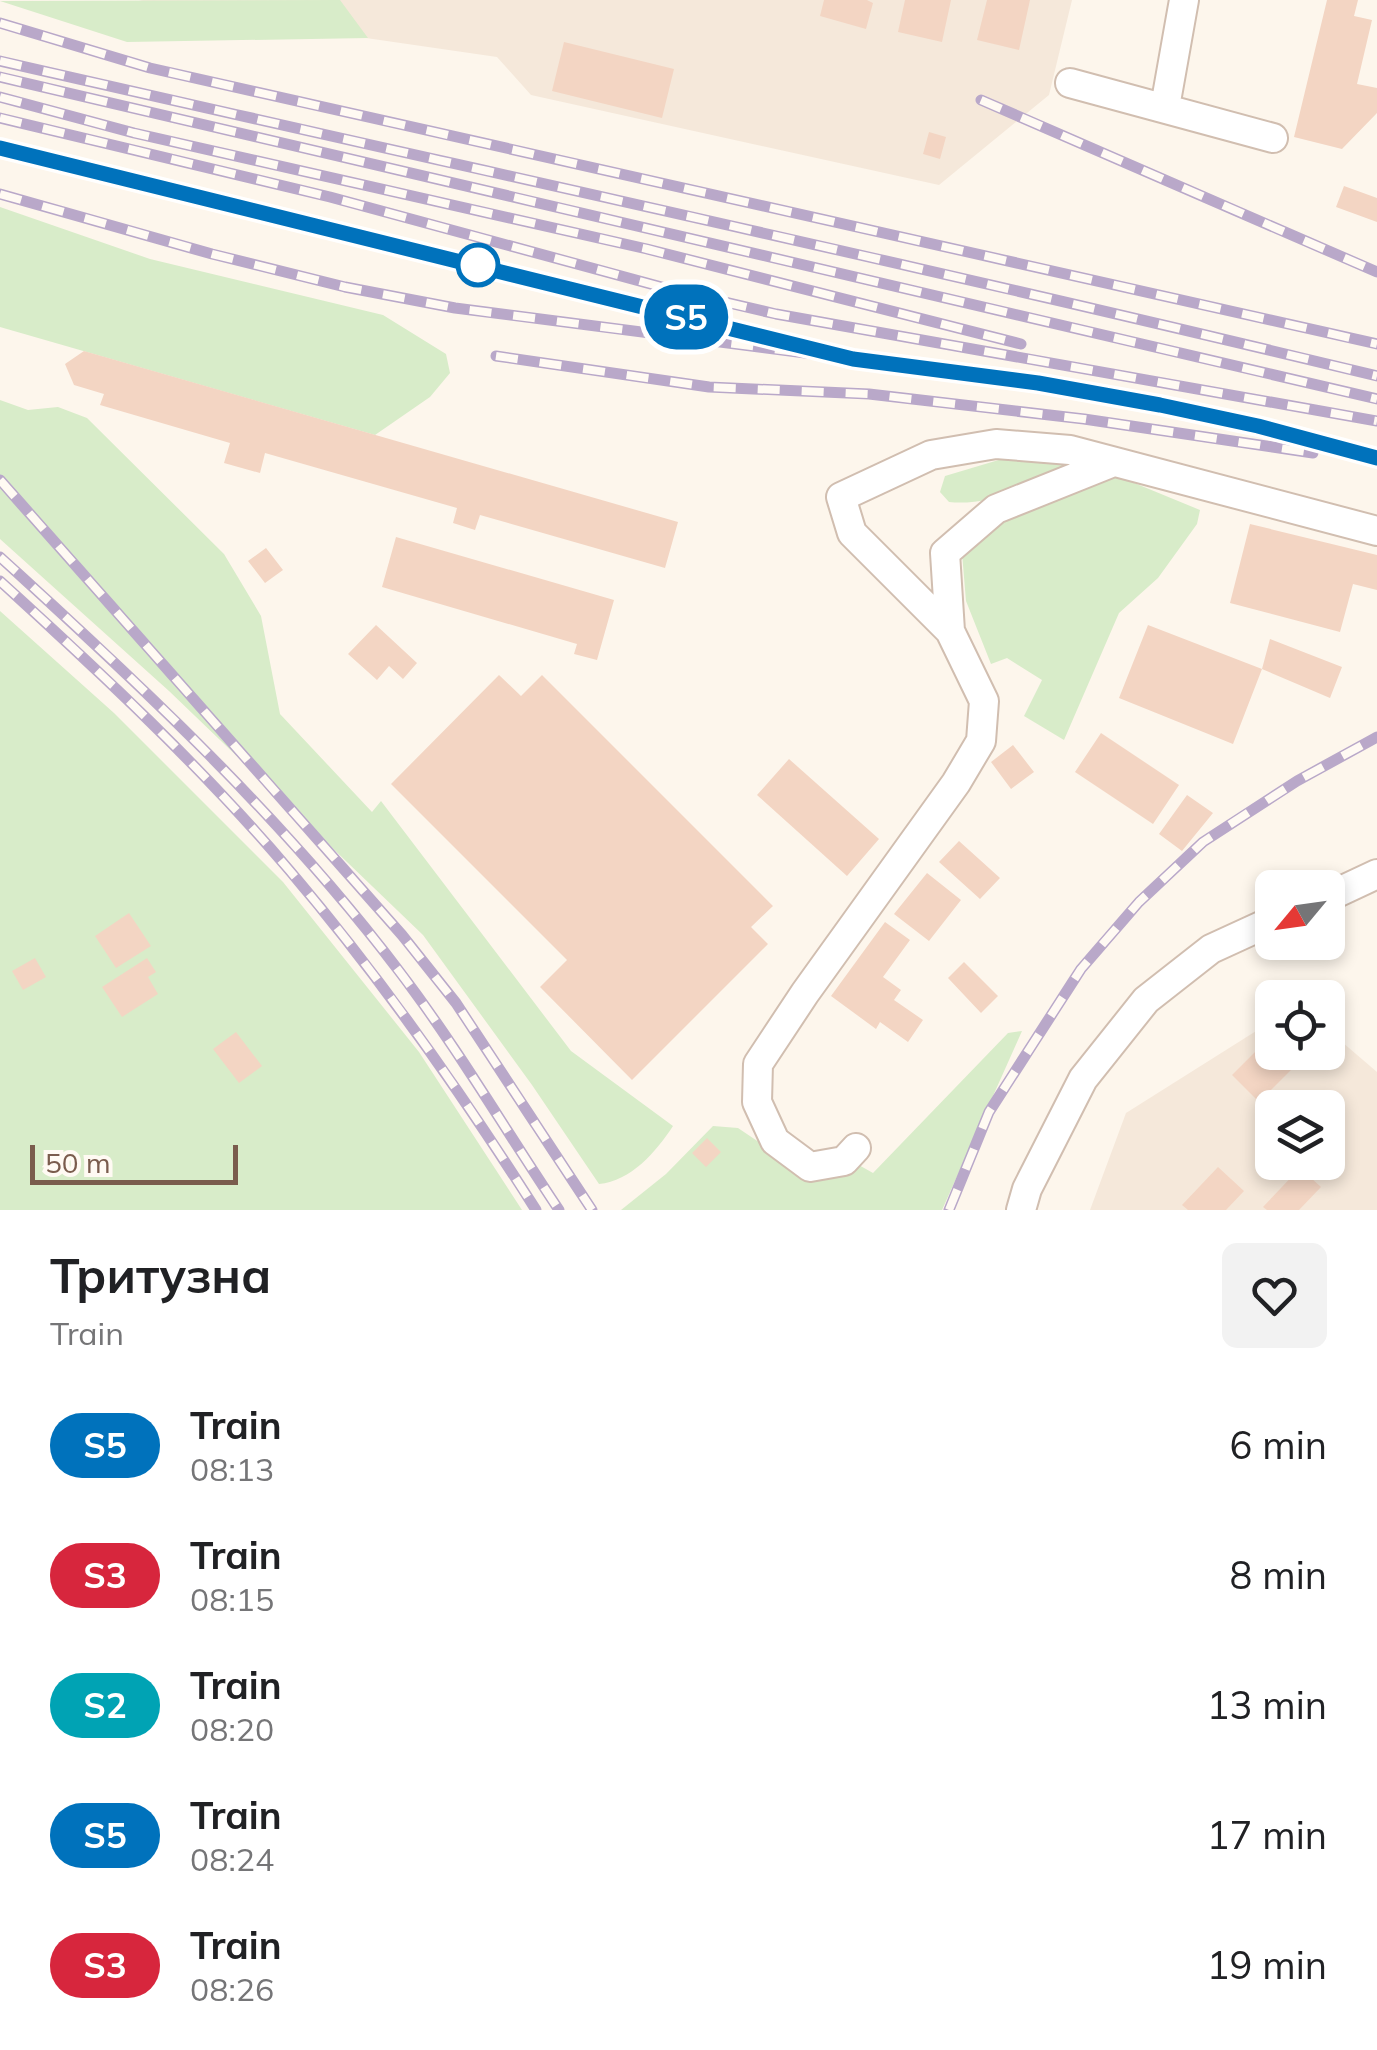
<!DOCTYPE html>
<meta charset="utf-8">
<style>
body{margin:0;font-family:Mulish,sans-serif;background:#f2f2f2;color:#202124;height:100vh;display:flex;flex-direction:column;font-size:38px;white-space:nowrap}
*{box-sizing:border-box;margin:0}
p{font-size:32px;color:#757577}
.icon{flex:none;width:55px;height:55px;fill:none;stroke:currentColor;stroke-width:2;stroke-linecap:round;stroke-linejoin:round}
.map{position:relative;height:1210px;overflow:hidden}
.sheet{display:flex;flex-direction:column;background:#fff;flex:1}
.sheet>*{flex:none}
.badge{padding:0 20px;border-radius:32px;font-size:35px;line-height:65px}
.needle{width:65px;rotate:241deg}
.controls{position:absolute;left:1255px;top:870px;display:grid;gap:20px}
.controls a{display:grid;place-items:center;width:90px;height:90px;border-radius:15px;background:#fff;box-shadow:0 5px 15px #0003;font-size:50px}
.scale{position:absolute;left:30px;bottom:25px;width:208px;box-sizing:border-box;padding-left:10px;border:5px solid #7a5c4d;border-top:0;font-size:28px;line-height:35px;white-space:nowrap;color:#7a5c4d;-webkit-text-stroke:8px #fffaf3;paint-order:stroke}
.map>.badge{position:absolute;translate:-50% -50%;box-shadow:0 0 0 5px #fff}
.round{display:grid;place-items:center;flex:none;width:105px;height:105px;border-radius:15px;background:#f2f2f2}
.headline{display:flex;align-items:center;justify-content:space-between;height:170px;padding:0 50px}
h1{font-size:48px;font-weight:700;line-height:75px}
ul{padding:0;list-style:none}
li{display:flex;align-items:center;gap:30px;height:130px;padding:0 50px}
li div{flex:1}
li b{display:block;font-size:38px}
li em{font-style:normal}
li .badge{min-width:110px;font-weight:700;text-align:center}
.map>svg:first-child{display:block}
</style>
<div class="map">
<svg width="1377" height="1210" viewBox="0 0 1377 1210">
<rect width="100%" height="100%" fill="#fdf6ec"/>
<path fill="#f5e8da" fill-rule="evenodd" d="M 139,0 L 1072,0 L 1049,95 L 939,185 L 531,95 L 497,57 L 186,12 Z
M 1272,1021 L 1272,1052 L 1328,1052 L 1328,1030 L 1377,1072 L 1377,1210 L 1090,1210 L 1126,1113 ZM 1272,1108 L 1328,1108 L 1328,1162 L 1272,1162 Z"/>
<path fill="#d8ecc9" d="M 340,0 L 368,38 L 127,42 L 0,1 Z
M 0,207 L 150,259 L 383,315 L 446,354 L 450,373 L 430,397 L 375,435 L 0,327 Z
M 0,400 L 28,410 L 58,407 L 87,418 L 224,554 L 261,616 L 280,714 L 372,812 L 381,801 L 571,1051 L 673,1126 C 656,1152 631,1181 599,1184 L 532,1085 L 423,935 L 169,691 L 0,539 Z
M 1038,457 L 1081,465 C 1041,480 993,507 949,502 L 940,492 L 945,476 L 1002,459 Z
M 1110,473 L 1200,510 L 1197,524 L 1158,578 L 1119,613 L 1064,740 L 1024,716 L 1042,680 L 1007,658 L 991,664 L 966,601 L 962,553 L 985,528 Z
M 0,611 L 114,713 L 283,882 L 419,1052 L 522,1210 L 0,1210 Z
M 1022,1031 L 942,1210 L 621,1210 L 666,1174 L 713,1126 L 738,1128 L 812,1178 L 857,1164 L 873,1173 L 1008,1033 Z"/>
<path fill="#f3d5c3" d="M 824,0 L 867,0 L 873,3 L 866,29 L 820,16 Z
M 905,0 L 951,0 L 942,42 L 898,32 Z
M 987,0 L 1030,0 L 1019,50 L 977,40 Z
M 1327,0 L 1358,0 L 1354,16 L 1372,20 L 1357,84 L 1377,88 L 1377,113 L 1342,149 L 1294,137 Z
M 564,42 L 674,69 L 662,118 L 552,91 Z
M 929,132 L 946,137 L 940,159 L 923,154 Z
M 1344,186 L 1377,198 L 1377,222 L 1336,207 Z
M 84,351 L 678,522 L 665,568 L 480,515 L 475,530 L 453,523 L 457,508 L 265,453 L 260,473 L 224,463 L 230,443 L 100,405 L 104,394 L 74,385 L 65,364 Z
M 1250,524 L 1377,555 L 1377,590 L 1353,584 L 1340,632 L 1230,603 Z
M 396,537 L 614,600 L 597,660 L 574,654 L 577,644 L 382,587 Z
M 266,548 L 283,570 L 265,583 L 248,561 Z
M 376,625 L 417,663 L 403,679 L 389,666 L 377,680 L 348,654 Z
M 1148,625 L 1262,669 L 1233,744 L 1119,698 Z
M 1270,639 L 1342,667 L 1330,698 L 1262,669 Z
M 499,675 L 521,696 L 542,675 L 773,906 L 751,927 L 768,944 L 632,1080 L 540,987 L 567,960 L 391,784 Z
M 1101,733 L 1179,785 L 1153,824 L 1075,772 Z
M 1013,745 L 1034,772 L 1011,789 L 991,762 Z
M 789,759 L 879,839 L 847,876 L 757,795 Z
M 1187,795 L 1213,813 L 1182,851 L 1159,834 Z
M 959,841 L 1000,878 L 980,899 L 939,862 Z
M 927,873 L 961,900 L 929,941 L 894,914 Z
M 129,913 L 151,946 L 116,968 L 95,936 Z
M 885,922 L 910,940 L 883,977 L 901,990 L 894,1000 L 923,1020 L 908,1042 L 880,1022 L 876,1029 L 831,996 Z
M 35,958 L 46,977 L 23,990 L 12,971 Z
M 147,958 L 156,972 L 148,977 L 158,994 L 122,1017 L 102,987 Z
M 964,962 L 998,996 L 981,1013 L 948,978 Z
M 236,1032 L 262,1066 L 239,1083 L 213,1049 Z
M 1265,1042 L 1292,1069 L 1259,1102 L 1232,1075 Z
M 707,1138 L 721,1152 L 706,1167 L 692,1153 Z
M 1218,1167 L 1244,1191 L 1226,1210 L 1188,1210 L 1182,1205 Z
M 1300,1168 L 1321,1187 L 1299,1210 L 1267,1210 L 1263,1207 Z"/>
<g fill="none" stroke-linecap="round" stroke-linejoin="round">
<defs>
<path id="minor" d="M 1070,83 L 1273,138
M 1165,107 L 1184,0
M 950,631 L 945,553 L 996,509 L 1111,463
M 1328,897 L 1377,874
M 856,1148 L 844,1161 L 810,1167 L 775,1141 L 757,1102 L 758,1064 L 805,993 L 956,783 L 981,741 L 984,701 L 950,631 L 852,533 L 841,497 L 931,455 L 996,444 L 1070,450 L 1377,531
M 1021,1210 L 1027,1189 L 1083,1079 L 1146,1000 L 1211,949 L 1272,921"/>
</defs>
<use href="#minor" stroke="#d1beb0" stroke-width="32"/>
<use href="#minor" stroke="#fff" stroke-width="28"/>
<defs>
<path id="rail" d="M 0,23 L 150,68 L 1377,344
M 0,61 C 459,166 919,265 1377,376
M 0,77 L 1377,399
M 0,97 L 134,133 L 647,249 L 1021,344
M 981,100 L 1377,272
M 0,118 L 330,197 L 669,289 L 776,314 L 1377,421
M 0,148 L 756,335
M 0,194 L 212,254 L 345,287 L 455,308 L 1038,383 L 1258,426 L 1377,458
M 496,356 L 709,387 L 869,394 L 1084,419 L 1313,453
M 0,480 L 402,935 L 456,1003 L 592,1210
M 0,557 C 142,686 283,818 399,971 C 457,1047 506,1131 559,1210
M 0,581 C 101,673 202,767 290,871 C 381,978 461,1092 536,1210
M 949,1210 L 989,1112 L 1081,969 L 1139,902 L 1203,842 L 1297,781 L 1377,737"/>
</defs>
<use href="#rail" stroke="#b9a8c9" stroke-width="11"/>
<use href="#rail" stroke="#fffaf3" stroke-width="8" stroke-dasharray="22" stroke-linecap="butt"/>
</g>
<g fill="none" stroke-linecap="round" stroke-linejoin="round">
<defs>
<path id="line" d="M 0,148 L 853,359 L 1038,383 L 1160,405 L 1258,426 L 1377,458"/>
</defs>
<use href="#line" stroke="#fff" stroke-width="22"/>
<use href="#line" stroke="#0072bc" stroke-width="15"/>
</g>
<circle fill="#fff" stroke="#0072bc" stroke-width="5" cx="478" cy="265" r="20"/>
</svg>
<div class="controls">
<a><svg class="needle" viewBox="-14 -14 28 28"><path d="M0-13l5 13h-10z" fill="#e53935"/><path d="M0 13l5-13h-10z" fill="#757577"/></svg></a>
<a><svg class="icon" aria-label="locate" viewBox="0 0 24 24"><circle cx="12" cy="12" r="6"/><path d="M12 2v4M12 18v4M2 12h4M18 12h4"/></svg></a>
<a><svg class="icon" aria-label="layers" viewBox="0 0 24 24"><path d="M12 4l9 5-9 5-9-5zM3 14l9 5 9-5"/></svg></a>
</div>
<div class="scale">50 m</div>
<b class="badge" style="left:686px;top:317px;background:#0072bc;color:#fff">S5</b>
</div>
<section class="sheet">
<div class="headline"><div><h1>Тритузна</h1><p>Train</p></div><a class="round"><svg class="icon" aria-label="heart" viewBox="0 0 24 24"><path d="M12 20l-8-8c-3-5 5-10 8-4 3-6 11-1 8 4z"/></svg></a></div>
<ul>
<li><span class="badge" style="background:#0072bc;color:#fff">S5</span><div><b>Train</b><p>08:13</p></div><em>6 min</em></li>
<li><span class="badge" style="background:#d7263d;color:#fff">S3</span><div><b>Train</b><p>08:15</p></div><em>8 min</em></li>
<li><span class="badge" style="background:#00a3b4;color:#fff">S2</span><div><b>Train</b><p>08:20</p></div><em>13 min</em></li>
<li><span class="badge" style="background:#0072bc;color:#fff">S5</span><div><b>Train</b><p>08:24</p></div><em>17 min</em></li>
<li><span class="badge" style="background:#d7263d;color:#fff">S3</span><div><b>Train</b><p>08:26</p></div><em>19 min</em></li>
</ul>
</section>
